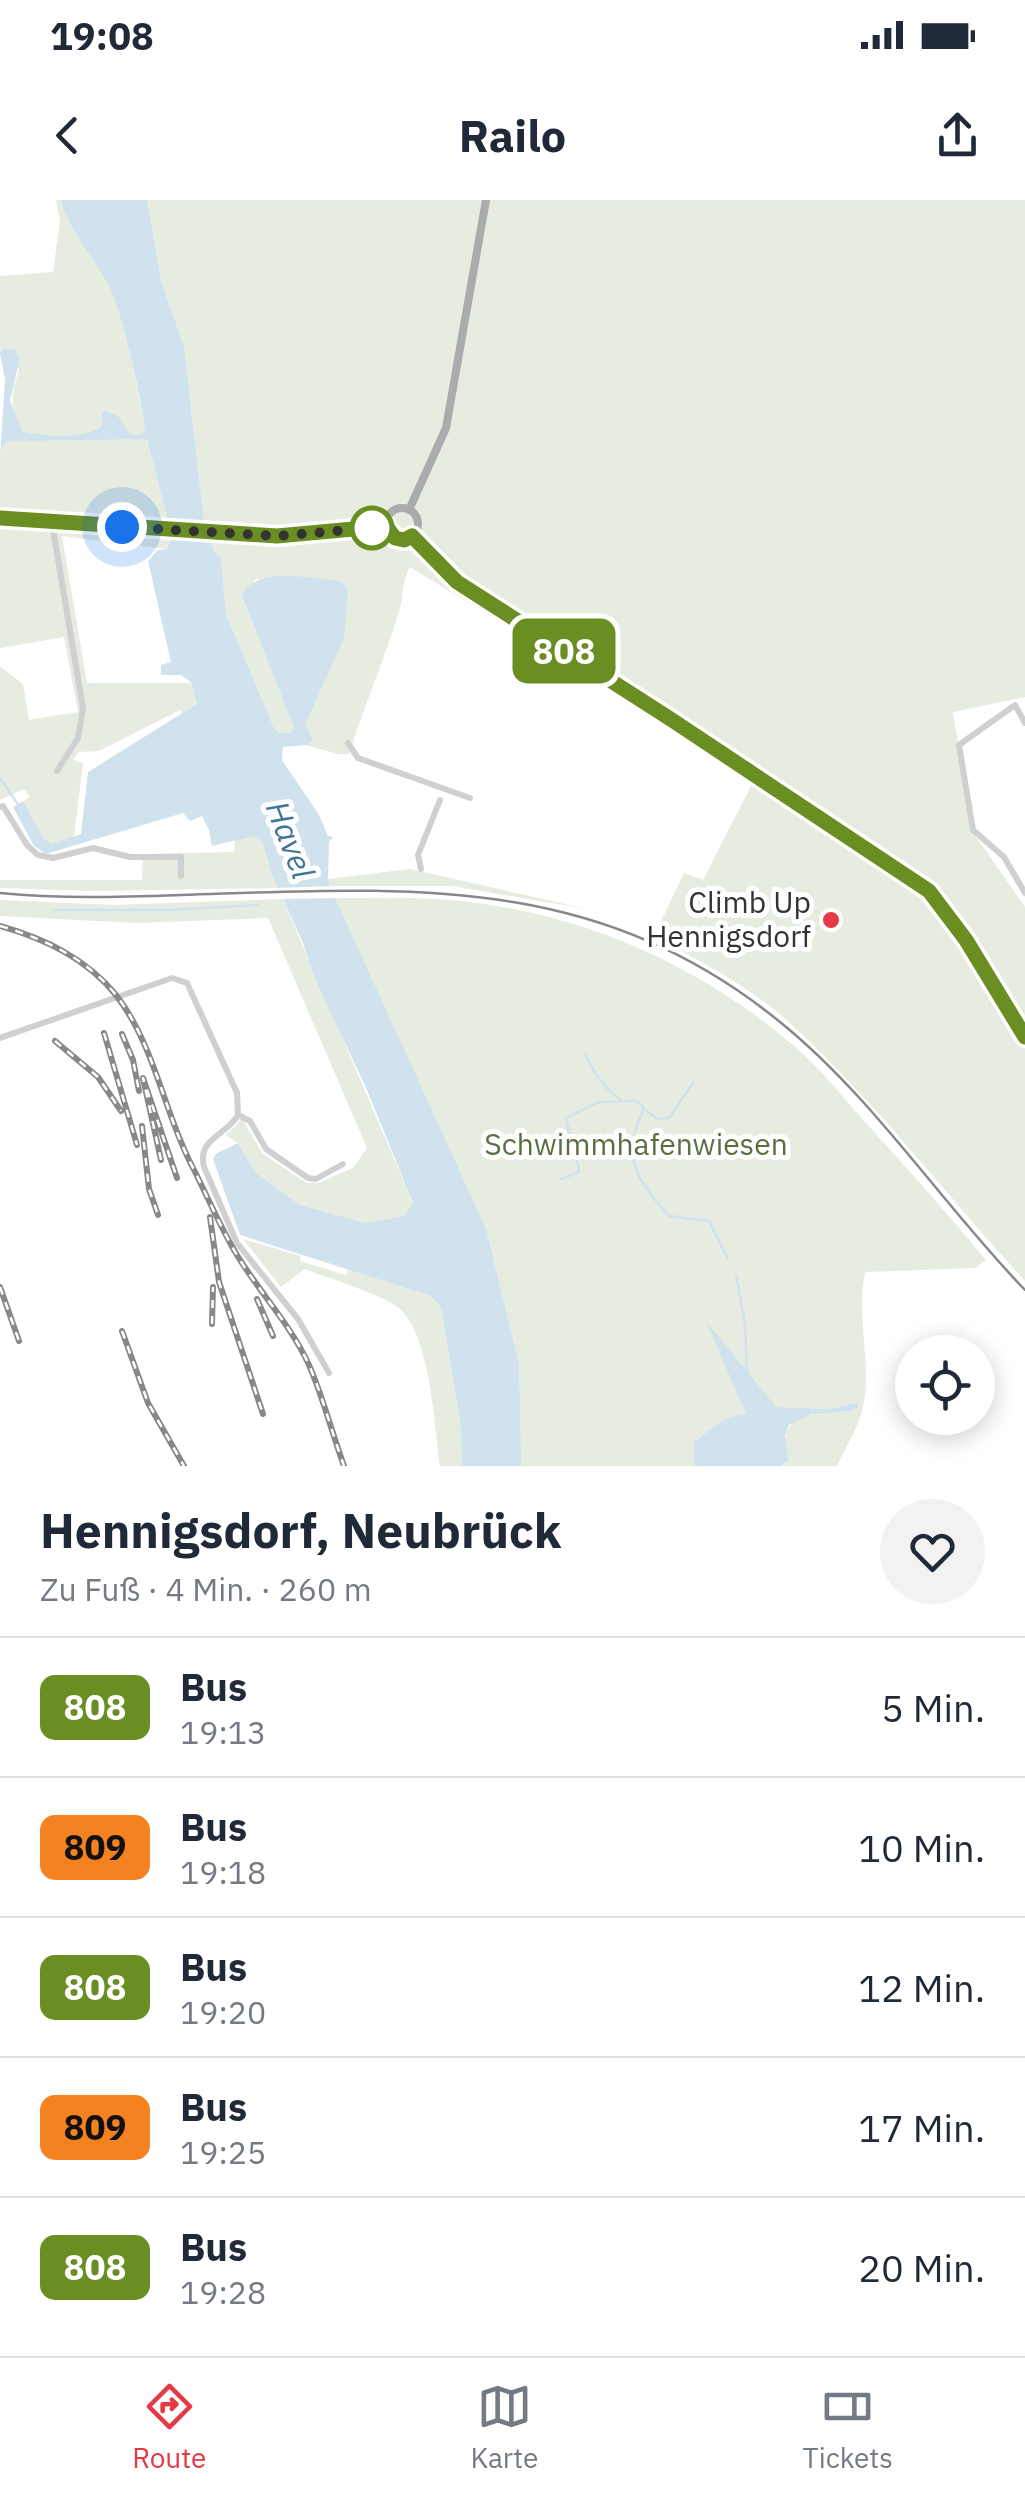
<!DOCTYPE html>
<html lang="de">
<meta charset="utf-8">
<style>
body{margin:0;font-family:"IBM Plex Sans",sans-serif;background:#f2f2f3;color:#1f2937;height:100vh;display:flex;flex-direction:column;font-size:38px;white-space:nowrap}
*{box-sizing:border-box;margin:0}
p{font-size:32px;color:#747a83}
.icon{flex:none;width:55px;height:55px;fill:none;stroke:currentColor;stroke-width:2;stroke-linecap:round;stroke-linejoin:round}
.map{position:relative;height:1266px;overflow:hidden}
.panel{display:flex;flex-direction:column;background:#fff;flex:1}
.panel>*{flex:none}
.badge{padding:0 20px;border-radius:15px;font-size:35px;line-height:65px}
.tools{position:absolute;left:895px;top:1135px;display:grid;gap:20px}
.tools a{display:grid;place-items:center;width:100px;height:100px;border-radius:50%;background:#fff;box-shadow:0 5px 25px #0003;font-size:50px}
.you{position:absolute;width:50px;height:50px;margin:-25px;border:8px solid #fff;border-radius:50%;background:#1a73e8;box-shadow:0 0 0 15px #1a73e833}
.map>.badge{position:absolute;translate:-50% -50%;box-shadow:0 0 0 5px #fff}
.round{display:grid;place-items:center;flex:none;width:105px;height:105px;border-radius:52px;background:#f2f2f3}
.summary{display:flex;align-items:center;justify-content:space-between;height:170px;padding:0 40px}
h1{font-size:48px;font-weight:700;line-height:75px}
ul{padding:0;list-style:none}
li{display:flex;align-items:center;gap:30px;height:140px;padding:0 40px;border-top:2px solid #e0e1e3}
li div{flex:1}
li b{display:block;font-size:38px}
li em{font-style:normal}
li .badge{min-width:110px;font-weight:700;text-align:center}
.status{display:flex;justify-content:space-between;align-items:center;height:70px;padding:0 50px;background:#fff;direction:ltr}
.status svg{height:28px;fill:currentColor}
header{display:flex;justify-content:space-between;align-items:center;height:130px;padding:0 40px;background:#fff;font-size:45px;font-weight:700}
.menu{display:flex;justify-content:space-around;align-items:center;height:140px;border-top:2px solid #e0e1e3;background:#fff;font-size:28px;color:#747a83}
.menu a{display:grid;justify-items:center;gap:5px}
.menu .selected{color:#e63946}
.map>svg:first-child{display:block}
</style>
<div class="status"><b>19:08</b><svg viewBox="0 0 49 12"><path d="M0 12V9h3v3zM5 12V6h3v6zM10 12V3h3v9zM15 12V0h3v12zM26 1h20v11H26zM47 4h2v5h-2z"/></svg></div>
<header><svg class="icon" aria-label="back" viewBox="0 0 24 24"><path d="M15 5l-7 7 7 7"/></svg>Railo<svg class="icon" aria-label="share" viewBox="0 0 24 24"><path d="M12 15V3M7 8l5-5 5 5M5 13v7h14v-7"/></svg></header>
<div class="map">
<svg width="1025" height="1266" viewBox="0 0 1025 1266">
<rect width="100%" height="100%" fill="#fff"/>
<path fill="#e6ecdf" d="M 56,0 L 61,0 C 69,32 96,58 111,88 C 126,120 137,188 144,225 L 145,231 L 138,235 L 130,234 C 118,222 121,213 102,213 L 102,226 C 86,240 43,236 22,231 C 9,209 11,194 19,170 L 3,149 L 0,154 L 0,76 L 53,72 L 60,21 Z
M 147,0 L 1025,0 L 1025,497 L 953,512 L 972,631 L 1025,707 L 1025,1081 C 946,995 875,901 789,822 C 750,787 700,761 654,736 L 684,673 L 703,680 L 754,580 L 582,472 L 573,481 L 570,479 L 575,468 L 410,367 C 400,387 405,394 399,412 C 384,460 364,506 349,554 L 337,554 L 306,545 L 313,540 L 305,526 L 340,381 L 256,379 L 242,396 L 294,528 L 290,533 L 280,533 L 274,528 L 226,414 L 221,357 L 214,352 L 204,320 L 184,146 L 162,84 Z
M 128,237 L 147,239 L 172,338 L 167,349 L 62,336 L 87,483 L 193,483 L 197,505 L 183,513 L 180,510 L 99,551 L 78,552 L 73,560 L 83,563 L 74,637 L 52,644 L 44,639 L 23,601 L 30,597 L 24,589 L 0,600 L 0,466 L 23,484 L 29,520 L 78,512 L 64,437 L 0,448 L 0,257 L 2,246 L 10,241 Z
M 254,635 L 263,643 L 279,688 L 91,691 L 0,688 L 0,680 L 142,680 L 143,654 L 234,652 L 235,639 Z
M 410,669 L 587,709 L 452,686 L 331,686 L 328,679 Z
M 335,698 C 368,698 401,697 434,699 C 570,706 704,764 805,856 C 827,876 846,901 866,923 C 907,968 947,1013 986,1060 L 975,1068 L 865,1072 C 856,1117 872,1163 863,1207 C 859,1227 845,1248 837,1266 L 781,1266 L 785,1265 L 786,1232 C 799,1209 828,1214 852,1211 L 857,1203 L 830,1209 L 776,1207 L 726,1166 L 747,1215 L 700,1266 L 516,1266 Z
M 283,699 L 413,1003 L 404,1016 L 366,1023 L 300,1005 L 255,972 L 238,943 L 226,935 L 242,919 L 263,954 L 307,983 L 318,983 L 353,968 L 367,948 L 268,718 L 136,723 L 0,716 L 0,700 L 114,705 Z
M 243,1039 L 301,1056 L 300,1061 L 346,1075 L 348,1069 L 431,1096 L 441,1107 L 460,1221 L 462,1266 L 440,1266 C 434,1226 431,1125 393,1104 C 366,1089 333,1080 305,1069 L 281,1087 Z"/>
<path fill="#cfe2ee" d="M 61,0 L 147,0 L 162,84 L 184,146 L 204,320 L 214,352 L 221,357 L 226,414 L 274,528 L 280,533 L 290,533 L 294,528 L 242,396 C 254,365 312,379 341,381 L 348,389 L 344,438 L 305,525 L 313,540 L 306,545 L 283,547 L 282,560 L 319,615 L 328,636 L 333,637 L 329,642 L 328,679 L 335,698 L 486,1029 L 519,1164 L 521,1266 L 462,1266 L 460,1221 L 441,1107 L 431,1096 L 240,1035 L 213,959 L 217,953 L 238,943 L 255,972 L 300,1005 L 366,1023 L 404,1016 L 413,1003 L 367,890 L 316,781 L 303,743 L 271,672 L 263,643 L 254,636 L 212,646 L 209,630 L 202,616 L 190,621 L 183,613 L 46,654 L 34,646 L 13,607 L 23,601 L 44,639 L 52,644 L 81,634 L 88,572 L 197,504 L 192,483 L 181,475 L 161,475 L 161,465 L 171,462 L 148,361 L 158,350 L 167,349 L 172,338 L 147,239 L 10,241 L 2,246 L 0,257 L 5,179 L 0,154 L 3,149 L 14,149 L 20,158 L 10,201 L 22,231 C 43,236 85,240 102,226 L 102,213 L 105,211 L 118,216 L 130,234 L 138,235 L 145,231 C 142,201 123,114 110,88 C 95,58 69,32 61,0 Z
M 706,1121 L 776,1207 L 830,1209 L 857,1203 L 859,1206 L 852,1211 L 812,1214 L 789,1225 L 785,1235 L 788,1261 L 781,1266 L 694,1266 L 694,1242 L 726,1218 L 746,1214 Z"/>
<path fill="#fff" d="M 336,686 L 341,698 L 278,699 L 274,688 Z"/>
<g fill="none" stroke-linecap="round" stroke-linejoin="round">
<path stroke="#cfe2ee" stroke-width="2.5" d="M 0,578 L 19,606
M 53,710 L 170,710 L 258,705
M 586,855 C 593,871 605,889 620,899
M 646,910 L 657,919 L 670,917 L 693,883
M 561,979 L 579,972 C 577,953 569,937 566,918 L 599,902 L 637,901 L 644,908 C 621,957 635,978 669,1016 L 709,1021 L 728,1059
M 736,1075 L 745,1124 L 747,1172"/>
<path stroke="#d0d0d0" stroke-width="6" d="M 52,323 L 83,508 L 78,538 L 57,571
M 1025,523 L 1015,505 L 959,545 L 973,630 L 1004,657 L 1025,693
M 348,543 L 358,558 L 470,598
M 0,607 L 3,606 L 27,645 L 38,655 L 53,658 L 93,648 L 130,657 L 181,657 L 181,676
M 421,669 L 418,655 L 440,600
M 0,838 L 172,778 L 187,783 L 237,893 L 238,915 L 250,921 L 266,949 L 308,978 L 316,979 L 343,964
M 238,915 C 226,936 197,938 204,967 L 237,1043 L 298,1119 L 329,1173"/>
<path stroke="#ababab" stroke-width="8" d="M386 324a16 16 0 1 1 32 0a16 16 0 1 1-32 0Z
M 409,310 L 446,228 L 486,0
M 0,318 L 277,336 L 386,327
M 412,337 L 457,382 L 672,520 L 929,691 L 965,740 L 1025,840"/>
<path stroke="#888" stroke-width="2.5" d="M 0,693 C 60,699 121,697 182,695 C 405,688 594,671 780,822 C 874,898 941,1003 1025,1090"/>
<defs>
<path id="rail" d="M 0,726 C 45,739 86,758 116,795 C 154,844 163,908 190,962 C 205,991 218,1022 234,1050 C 257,1090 290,1123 309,1165 C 323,1197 332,1233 344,1266
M 104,833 L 137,945
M 122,834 L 133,860 L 139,891
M 55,841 L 98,877 L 121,911
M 142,926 L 149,989 L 158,1015
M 161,960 L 143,878 L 177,978
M 210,1017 L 219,1082 L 263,1214
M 0,1087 L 19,1141
M 257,1099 L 273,1136
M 212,1124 L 213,1087
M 122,1131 L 148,1203 L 184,1266"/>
</defs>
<use href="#rail" stroke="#888" stroke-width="6"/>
<use href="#rail" stroke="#fff" stroke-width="2.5" stroke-dasharray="8" stroke-linecap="butt"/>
</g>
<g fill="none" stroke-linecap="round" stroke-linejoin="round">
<defs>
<path id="line" d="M 0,318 L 277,336 L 386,326 L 395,338 L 404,340 L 412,336 L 457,382 L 672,520 L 929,691 L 966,740 L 1025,837"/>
</defs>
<use href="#line" stroke="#fff" stroke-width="22"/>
<use href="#line" stroke="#6b8e23" stroke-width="15"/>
<path stroke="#333" stroke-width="10" stroke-dasharray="0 18" d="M 122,327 L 277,336 L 372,328"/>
</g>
<circle fill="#fff" stroke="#6b8e23" stroke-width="5" cx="372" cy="328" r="20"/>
<circle fill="#e63946" stroke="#fff" stroke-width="4" cx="831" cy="720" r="10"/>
<g text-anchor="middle" stroke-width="10" stroke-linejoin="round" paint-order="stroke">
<g font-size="30" fill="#333" stroke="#fff" text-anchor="end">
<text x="811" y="713">Climb Up<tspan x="811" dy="34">Hennigsdorf</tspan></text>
</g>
<g font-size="30" fill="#56703f" stroke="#fff">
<text x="636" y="955">Schwimmhafenwiesen</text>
</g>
<g font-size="32" font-style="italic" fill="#3f7597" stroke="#fff">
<text transform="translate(290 640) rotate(69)" y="11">Havel</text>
</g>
</g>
</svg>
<div class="tools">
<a><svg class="icon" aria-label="locate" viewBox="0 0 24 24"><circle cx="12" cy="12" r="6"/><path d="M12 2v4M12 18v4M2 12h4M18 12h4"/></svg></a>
</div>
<div class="you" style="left:122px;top:327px"></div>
<b class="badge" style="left:564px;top:451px;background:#6b8e23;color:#fff">808</b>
</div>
<section class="panel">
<div class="summary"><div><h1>Hennigsdorf, Neubrück</h1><p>Zu Fuß · 4 Min. · 260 m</p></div><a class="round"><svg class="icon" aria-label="heart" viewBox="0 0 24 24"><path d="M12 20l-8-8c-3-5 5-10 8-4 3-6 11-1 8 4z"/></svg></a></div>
<ul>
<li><span class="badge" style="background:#6b8e23;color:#fff">808</span><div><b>Bus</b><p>19:13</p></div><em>5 Min.</em></li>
<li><span class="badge" style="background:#f58220;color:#111">809</span><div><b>Bus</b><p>19:18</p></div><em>10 Min.</em></li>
<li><span class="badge" style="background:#6b8e23;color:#fff">808</span><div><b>Bus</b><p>19:20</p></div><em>12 Min.</em></li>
<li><span class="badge" style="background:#f58220;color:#111">809</span><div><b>Bus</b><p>19:25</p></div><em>17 Min.</em></li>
<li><span class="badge" style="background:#6b8e23;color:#fff">808</span><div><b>Bus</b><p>19:28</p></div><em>20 Min.</em></li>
</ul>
</section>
<nav class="menu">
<a class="selected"><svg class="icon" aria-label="directions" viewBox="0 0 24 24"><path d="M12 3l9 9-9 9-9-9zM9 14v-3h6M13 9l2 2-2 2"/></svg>Route</a>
<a><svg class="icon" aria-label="map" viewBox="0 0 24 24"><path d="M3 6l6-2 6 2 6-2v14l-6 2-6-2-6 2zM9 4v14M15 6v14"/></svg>Karte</a>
<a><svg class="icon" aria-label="tickets" viewBox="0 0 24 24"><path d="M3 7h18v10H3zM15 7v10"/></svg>Tickets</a>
</nav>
